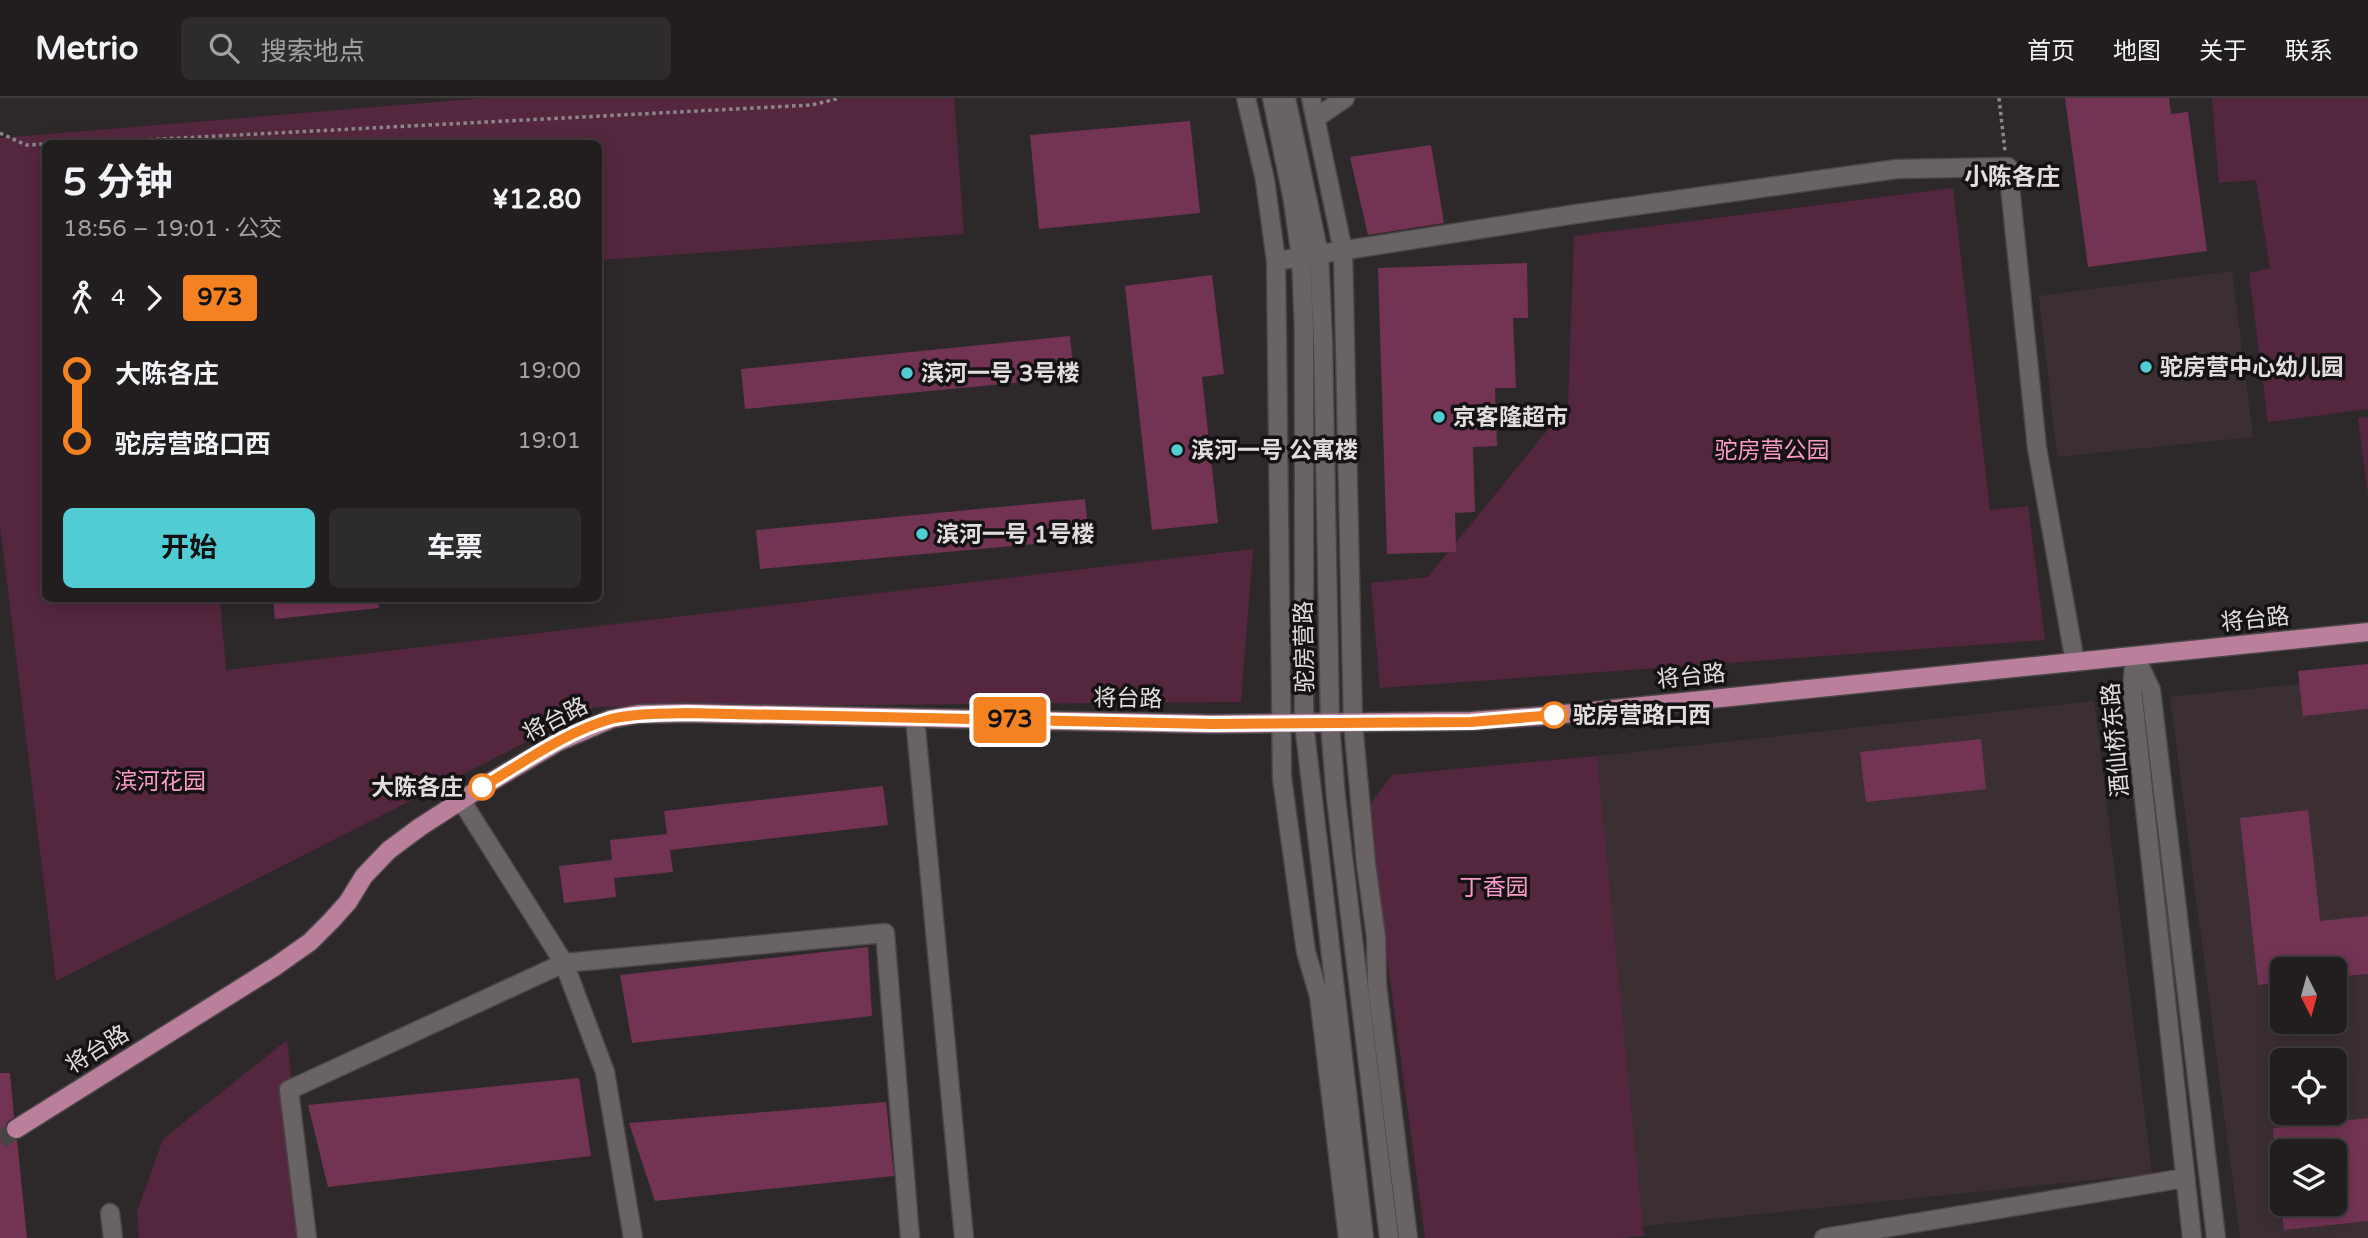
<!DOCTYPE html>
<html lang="zh">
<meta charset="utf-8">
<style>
body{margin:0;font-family:"Varela Round","Noto Sans SC",sans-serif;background:#2e2b2d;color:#f1f3f6;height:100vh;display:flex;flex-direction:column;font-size:26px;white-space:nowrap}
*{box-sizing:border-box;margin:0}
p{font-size:23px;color:#a2a2a5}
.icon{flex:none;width:38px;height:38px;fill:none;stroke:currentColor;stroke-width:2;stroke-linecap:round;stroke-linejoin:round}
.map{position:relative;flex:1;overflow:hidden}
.panel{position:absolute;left:42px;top:42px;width:560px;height:462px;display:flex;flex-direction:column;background:#221e20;border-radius:10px;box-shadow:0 4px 18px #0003,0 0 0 2px #3f3c3e}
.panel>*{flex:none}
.badge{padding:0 14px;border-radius:5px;font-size:24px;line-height:46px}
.needle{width:46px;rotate:174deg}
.tools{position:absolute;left:2270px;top:859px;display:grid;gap:14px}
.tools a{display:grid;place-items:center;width:77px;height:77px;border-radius:10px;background:#221e20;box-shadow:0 4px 18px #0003,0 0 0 2px #3f3c3e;font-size:35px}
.map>.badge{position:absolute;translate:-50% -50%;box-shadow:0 0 0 4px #fff}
.legs{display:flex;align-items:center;gap:10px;height:77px;padding:0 21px;font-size:23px}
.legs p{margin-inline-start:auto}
.headline{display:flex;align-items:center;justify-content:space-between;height:119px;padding:0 21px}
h1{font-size:38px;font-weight:700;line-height:52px}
.button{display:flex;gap:14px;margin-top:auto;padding:14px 21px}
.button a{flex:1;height:80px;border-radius:10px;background:#51ccd3;color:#111;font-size:28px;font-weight:700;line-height:80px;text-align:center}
.button a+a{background:#2e2b2d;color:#f1f3f6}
ul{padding:0 21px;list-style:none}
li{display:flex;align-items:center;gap:24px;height:70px;font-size:26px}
li i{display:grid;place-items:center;width:10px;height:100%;margin:0 9px;background:currentColor}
li i::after{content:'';width:18px;height:18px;margin:-9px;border:5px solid;border-radius:50%;background:#221e20}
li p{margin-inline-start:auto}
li:first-child i{background:linear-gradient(#0000 50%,currentColor 0)}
li:last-child i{background:linear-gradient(currentColor 50%,#0000 0)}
header{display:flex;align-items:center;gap:42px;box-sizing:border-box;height:98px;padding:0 35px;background:#221e20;border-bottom:2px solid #3f3c3e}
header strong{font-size:33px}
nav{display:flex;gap:38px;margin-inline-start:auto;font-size:24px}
.search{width:490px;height:63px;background:#2e2b2d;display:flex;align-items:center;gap:18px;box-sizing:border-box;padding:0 24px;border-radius:10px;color:#a2a2a5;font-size:26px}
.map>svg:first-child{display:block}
</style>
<header>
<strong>Metrio</strong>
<div class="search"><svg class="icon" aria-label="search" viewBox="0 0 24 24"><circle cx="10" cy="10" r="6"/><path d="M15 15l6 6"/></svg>搜索地点</div>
<nav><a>首页</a><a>地图</a><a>关于</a><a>联系</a></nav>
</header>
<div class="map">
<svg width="2368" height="1140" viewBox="0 0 2368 1140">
<rect width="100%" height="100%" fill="#2d282a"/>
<path fill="#3b2f34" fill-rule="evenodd" d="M 2232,173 L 2253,339 L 2057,359 L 2039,198 Z
M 2368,579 L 2368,1140 L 2240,1140 L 2170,599 ZM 2282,872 L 2334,872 L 2334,924 L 2282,924 ZM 2282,962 L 2334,962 L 2334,1015 L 2282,1015 ZM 2282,1054 L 2334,1054 L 2334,1106 L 2282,1106 Z
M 2094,603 L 2152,1076 L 1643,1128 L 1597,658 Z"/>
<path fill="#55273e" d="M 486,0 L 954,0 L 964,136 L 599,162 L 598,46 L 46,46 L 46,500 L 220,501 L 226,572 L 1253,451 L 1241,604 L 595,609 L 56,883 L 0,427 L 0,40 Z
M 2212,0 L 2368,0 L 2368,311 L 2268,324 L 2249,175 L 2270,170 L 2256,82 L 2219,85 Z
M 1953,90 L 1990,412 L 2028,408 L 2045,542 L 1380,590 L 1371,485 L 1428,479 L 1568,307 L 1574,138 Z
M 2368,319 L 2368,398 L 2358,320 Z
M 1597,658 L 1644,1138 L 1621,1140 L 1425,1140 L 1367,711 L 1392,677 Z
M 287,942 L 310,1140 L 139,1140 L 137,1114 L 163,1041 Z"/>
<path fill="#733454" d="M 2065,0 L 2169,0 L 2171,16 L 2188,14 L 2207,153 L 2088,169 Z
M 1190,23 L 1200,115 L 1039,131 L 1030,37 Z
M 1431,47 L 1444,125 L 1368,137 L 1350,59 Z
M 1527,165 L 1528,220 L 1513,220 L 1516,290 L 1495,290 L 1497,348 L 1473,349 L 1475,414 L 1455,415 L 1456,454 L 1387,456 L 1378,170 Z
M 1212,177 L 1224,276 L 1202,279 L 1218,425 L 1152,432 L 1125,188 Z
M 1070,238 L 1074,279 L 745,311 L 741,271 Z
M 1085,401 L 1089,441 L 760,471 L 756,432 Z
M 273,500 L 378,500 L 379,510 L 275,521 Z
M 2368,566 L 2368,611 L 2303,618 L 2298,573 Z
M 1981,641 L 1986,691 L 1866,704 L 1860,654 Z
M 883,688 L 888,727 L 670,752 L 673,774 L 614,780 L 616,799 L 564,805 L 559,768 L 612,762 L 610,742 L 667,736 L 664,713 Z
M 2308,712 L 2320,823 L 2368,818 L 2368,876 L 2334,879 L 2334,872 L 2282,872 L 2282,885 L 2258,887 L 2240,720 Z
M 868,849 L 872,918 L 632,945 L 620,877 Z
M 0,975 L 10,975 L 14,1019 L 6,1025 L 5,1032 L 10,1041 L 17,1042 L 27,1140 L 0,1140 Z
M 579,980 L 591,1058 L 328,1089 L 308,1007 Z
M 886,1004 L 894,1078 L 655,1103 L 629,1025 Z
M 2368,1020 L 2368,1123 L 2284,1132 L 2281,1106 L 2334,1106 L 2334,1054 L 2275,1054 L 2273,1030 Z"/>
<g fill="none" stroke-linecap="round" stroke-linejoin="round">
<path stroke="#484345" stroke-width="18" stroke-dasharray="18 9" stroke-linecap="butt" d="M 0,1042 L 16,1031"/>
<defs>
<path id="minor" d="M 1246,0 L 1265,82 L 1276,163 L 1282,680 L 1306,854 L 1319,898 L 1348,1140
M 1272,0 L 1293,103 L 1301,159 L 1304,231 L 1304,625 L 1364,1140
M 1286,0 L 1319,156 L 1323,243 L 1330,626 L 1336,700 L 1389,1140
M 1311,0 L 1343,153 L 1353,625 L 1366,766 L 1376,839 L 1377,887 L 1408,1140
M 1316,20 L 1345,0
M 1276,163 L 1576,116 L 1897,71 L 2008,69 L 2037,350 L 2075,564
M 2135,558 L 2151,592 L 2216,1140
M 2135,558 L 2132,591 L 2192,1140
M 915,620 L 964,1140
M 461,702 L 564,865 L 605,974 L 633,1140
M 110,1115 L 113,1140
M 307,1140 L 289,992 L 564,865 L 885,835 L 910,1140
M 1824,1140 L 2185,1080"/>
<path id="major" d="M 16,1031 L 276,868 L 310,844 L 331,823 L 348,804 L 364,778 L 389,752 L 420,729 L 482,689 L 558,644 L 611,621 L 638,616 L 686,615 L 1212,626 L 1471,623 L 1554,617 L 2368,534"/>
</defs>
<use href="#minor" stroke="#4a4648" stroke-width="21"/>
<use href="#major" stroke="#4a4648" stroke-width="21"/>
<path stroke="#8b8688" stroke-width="3.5" stroke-dasharray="3.5 3.5" stroke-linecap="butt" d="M 1999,0 L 2005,53
M 0,35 L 26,47 L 46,46
M 65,46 L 812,7 L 840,0"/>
<use href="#minor" stroke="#696366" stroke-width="18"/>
<use href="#major" stroke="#ba7f9b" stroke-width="18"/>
</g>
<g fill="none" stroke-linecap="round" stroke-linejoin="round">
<defs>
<path id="line-1" d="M 482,689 C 523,665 565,634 611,621 C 635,615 661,616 686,615 L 1212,626 L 1471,624 L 1554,617"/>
</defs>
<use href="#line-1" stroke="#fff" stroke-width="16"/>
<use href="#line-1" stroke="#f58220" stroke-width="10"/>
</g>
<g fill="#51ccd3" stroke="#141213" stroke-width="2.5">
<circle cx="2146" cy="269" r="7"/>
<circle cx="907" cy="275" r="7"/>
<circle cx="1439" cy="319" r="7"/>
<circle cx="1177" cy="352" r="7"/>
<circle cx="922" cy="436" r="7"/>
</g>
<g fill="#fff" stroke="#f58220" stroke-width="3.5">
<circle cx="1554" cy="617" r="12"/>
<circle cx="482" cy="689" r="12"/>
</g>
<g text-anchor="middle" stroke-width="7" stroke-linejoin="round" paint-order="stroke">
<g font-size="23" font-weight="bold" fill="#e1dddf" stroke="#141213" text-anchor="start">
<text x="2160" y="277">驼房营中心幼儿园</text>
<text x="921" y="283">滨河一号 3号楼</text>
<text x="1453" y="327">京客隆超市</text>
<text x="1191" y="360">滨河一号 公寓楼</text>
<text x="936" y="444">滨河一号 1号楼</text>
</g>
<g font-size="23" fill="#fc9bc9" stroke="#141213">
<text x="1772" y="360">驼房营公园</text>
<text x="160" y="691">滨河花园</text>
<text x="1494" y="797">丁香园</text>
</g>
<g font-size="23" fill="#e1dddf" stroke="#141213">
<text transform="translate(2255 521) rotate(-6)" y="8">将台路</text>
<text transform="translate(1304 549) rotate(-91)" y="8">驼房营路</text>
<text transform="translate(1691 578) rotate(-6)" y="8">将台路</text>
<text transform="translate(1128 600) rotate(1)" y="8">将台路</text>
<text transform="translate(555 621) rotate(-27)" y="8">将台路</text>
<text transform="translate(2115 642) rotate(-95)" y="8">酒仙桥东路</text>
<text transform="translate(97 951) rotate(-32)" y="8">将台路</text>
</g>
<g font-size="23" font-weight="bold" fill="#e1dddf" stroke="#141213" text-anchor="start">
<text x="1573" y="625">驼房营路口西</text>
<text x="463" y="697" text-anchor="end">大陈各庄</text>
</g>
<g font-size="24" font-weight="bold" fill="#e1dddf" stroke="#141213">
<text x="2012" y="87">小陈各庄</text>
</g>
</g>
</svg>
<div class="tools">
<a><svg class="needle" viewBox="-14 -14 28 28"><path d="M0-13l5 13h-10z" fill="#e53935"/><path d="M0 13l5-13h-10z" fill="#a2a2a5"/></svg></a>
<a><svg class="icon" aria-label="locate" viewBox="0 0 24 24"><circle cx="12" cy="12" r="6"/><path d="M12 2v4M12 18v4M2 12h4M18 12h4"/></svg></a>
<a><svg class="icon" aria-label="layers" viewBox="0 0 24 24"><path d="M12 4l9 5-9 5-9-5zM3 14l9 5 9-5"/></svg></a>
</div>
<b class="badge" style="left:1010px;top:622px;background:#f58220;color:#111">973</b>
<section class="panel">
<div class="headline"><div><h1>5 分钟</h1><p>18:56 – 19:01 · 公交</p></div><b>¥12.80</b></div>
<div class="legs"><svg class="icon" aria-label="walk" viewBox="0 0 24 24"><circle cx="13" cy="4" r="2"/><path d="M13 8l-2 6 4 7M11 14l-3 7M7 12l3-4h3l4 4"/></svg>4<svg class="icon" aria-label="forward" viewBox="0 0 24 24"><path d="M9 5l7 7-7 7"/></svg><b class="badge" style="background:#f58220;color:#111">973</b></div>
<ul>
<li><i style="color:#f58220"></i><b>大陈各庄</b><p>19:00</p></li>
<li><i style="color:#f58220"></i><b>驼房营路口西</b><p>19:01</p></li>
</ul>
<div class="button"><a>开始</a><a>车票</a></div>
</section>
</div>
